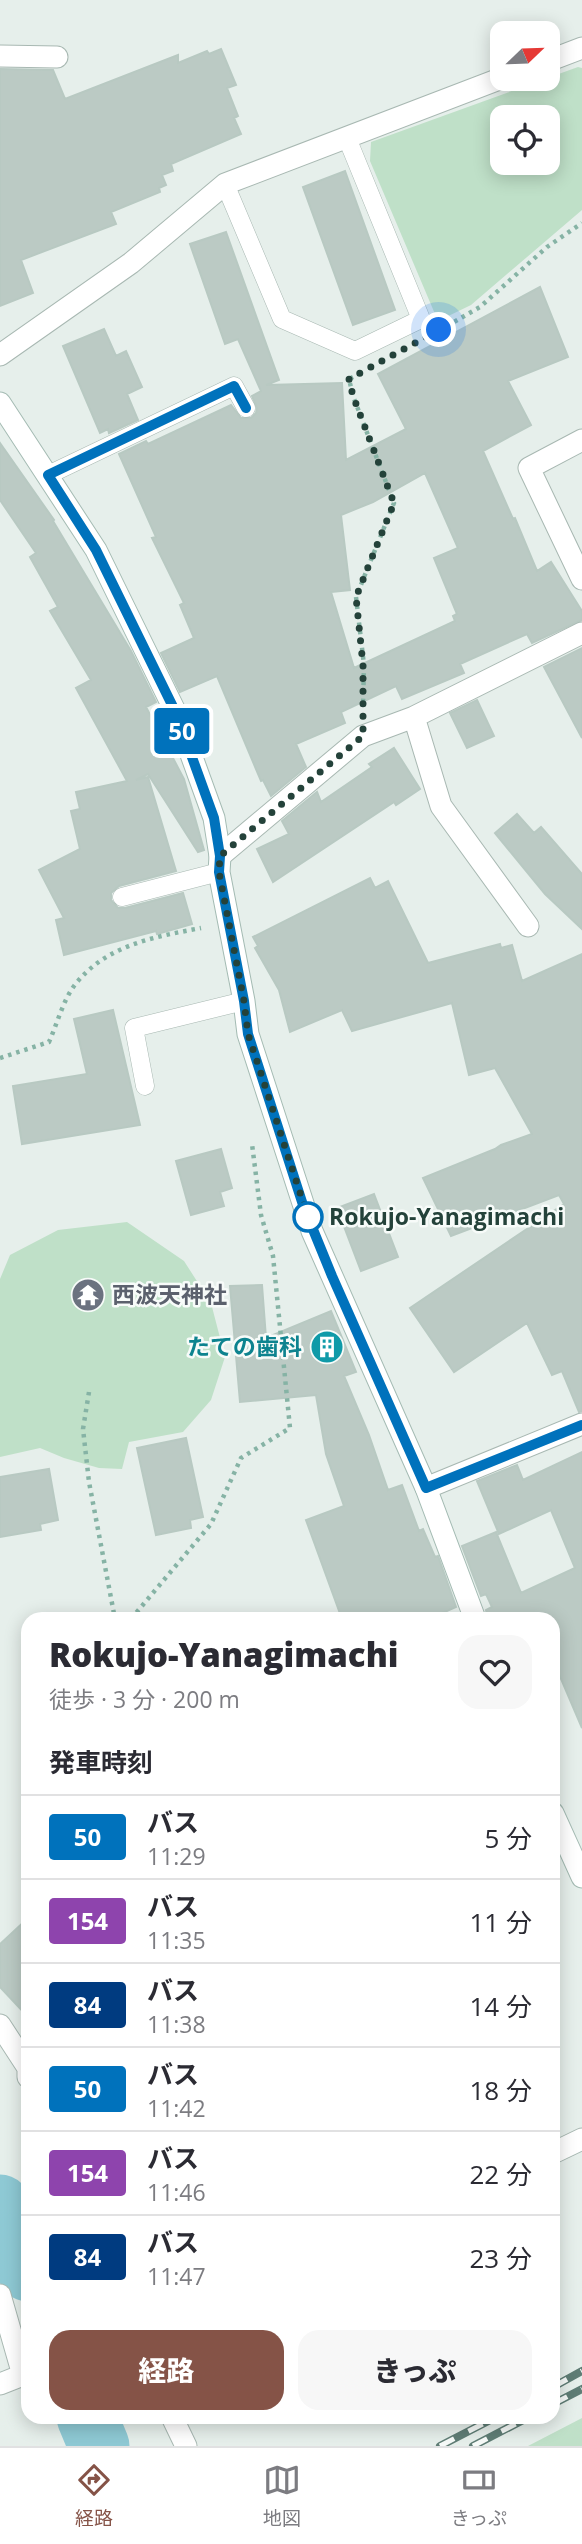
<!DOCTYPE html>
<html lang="ja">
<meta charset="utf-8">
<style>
body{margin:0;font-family:"Open Sans","Noto Sans JP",sans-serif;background:#f7f7f7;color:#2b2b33;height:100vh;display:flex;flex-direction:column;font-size:26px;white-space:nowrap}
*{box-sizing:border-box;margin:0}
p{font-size:23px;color:#7c7c81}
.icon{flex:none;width:38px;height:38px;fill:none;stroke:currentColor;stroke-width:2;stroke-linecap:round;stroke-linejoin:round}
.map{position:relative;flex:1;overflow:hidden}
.drawer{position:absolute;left:21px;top:1612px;width:539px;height:812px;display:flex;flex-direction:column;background:#fff;border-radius:21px;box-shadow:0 4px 18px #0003}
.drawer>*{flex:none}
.badge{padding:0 14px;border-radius:5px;font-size:24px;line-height:46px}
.needle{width:46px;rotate:67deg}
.controls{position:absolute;left:490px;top:21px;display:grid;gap:14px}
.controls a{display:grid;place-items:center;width:70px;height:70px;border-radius:14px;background:#fff;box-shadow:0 4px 18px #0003;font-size:35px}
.you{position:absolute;width:35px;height:35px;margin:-18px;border:5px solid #fff;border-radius:50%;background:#1a73e8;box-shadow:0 0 0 10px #1a73e833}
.map>.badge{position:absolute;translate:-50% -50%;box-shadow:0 0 0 4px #fff}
h2{padding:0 28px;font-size:26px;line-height:63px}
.round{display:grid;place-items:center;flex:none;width:74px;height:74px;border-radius:21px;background:#f7f7f7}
.overview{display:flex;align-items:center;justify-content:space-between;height:119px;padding:0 28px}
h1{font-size:33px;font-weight:800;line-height:52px}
.cta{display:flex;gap:14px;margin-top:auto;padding:14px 28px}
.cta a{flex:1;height:80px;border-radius:21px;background:#855347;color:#fff;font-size:28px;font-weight:800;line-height:80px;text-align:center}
.cta a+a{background:#f7f7f7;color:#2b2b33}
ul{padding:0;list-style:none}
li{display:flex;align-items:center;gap:21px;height:84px;padding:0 28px;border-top:2px solid #e1e1e2}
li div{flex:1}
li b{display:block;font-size:26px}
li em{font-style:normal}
li .badge{min-width:77px;font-weight:700;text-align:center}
.menu{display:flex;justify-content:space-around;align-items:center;height:98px;border-top:2px solid #e1e1e2;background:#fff;font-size:19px;color:#7c7c81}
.menu a{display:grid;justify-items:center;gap:4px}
.menu .active{color:#855347}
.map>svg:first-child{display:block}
</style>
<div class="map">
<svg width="582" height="2446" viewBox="0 0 582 2446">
<rect width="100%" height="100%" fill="#e6efeb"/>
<path fill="#bfe0c8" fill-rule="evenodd" d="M 578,67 L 582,68 L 582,210 L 471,305 L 438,321 L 370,161 L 371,142 ZM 502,117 L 548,117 L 548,163 L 502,163 Z
M 127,1222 L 184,1261 L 211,1303 L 225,1357 L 211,1400 L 183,1432 L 129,1442 L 122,1469 L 99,1468 L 64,1458 L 40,1448 L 0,1457 L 0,1279 L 10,1255 L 58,1230 Z
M 582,2418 L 582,2446 L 528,2446 Z"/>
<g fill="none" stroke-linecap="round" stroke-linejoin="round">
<path stroke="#8ec9d4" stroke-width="61" d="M 0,2205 L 28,2271
M 87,2417 L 99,2446"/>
</g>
<path fill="#bbcac4" stroke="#b8c9c2" stroke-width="2" fill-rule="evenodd" d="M 221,49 L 236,85 L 227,88 L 238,116 L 234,118 L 241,134 L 171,164 L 173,171 L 162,175 L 166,185 L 159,188 L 160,192 L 111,212 L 116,224 L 21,260 L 33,293 L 0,306 L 0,69 L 53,70 L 65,99 L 178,55 L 178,63 L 207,51 L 209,54 Z
M 345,171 L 395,310 L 353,325 L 303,187 Z
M 226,232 L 279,380 L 266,385 L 342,383 L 346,460 L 406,429 L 378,374 L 540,287 L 568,357 L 508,381 L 531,425 L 483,451 L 513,519 L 515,518 L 537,571 L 551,562 L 582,611 L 582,620 L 532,643 L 527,634 L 460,664 L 464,673 L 402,699 L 396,686 L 341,712 L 345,723 L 296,744 L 306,767 L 271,796 L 263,780 L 261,781 L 217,676 L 180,692 L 161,653 L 194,638 L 180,605 L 184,603 L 152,538 L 156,537 L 119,454 L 146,441 L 148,444 L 231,405 L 241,418 L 251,418 L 256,413 L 257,408 L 252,396 L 261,391 L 238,339 L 225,344 L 190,244 ZM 425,473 L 458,548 L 434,558 L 457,614 L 453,616 L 455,621 L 354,668 L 331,592 L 350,590 L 341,515 L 373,502 Z
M 104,329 L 116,356 L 126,351 L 142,387 L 127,394 L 138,420 L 109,433 L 108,429 L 100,433 L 63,346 Z
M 0,443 L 54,520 L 53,521 L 131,651 L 156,702 L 146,707 L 184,779 L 204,850 L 198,852 L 148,774 L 136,780 L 148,777 L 176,871 L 119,886 L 111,893 L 111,900 L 118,908 L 125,908 L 183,893 L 192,924 L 157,934 L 156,931 L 64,955 L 56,920 L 64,918 L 39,870 L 80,849 L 71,811 L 80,809 L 76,792 L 127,781 L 76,688 L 91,680 L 50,611 L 58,607 L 30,557 L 36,553 L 0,500 Z
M 582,648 L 582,738 L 544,667 Z
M 477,700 L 494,736 L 467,748 L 450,713 Z
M 394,748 L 420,789 L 396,805 L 394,802 L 273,882 L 257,849 L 289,834 L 282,821 L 317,792 L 321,802 L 372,767 L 369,764 Z
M 517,814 L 534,833 L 541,827 L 582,874 L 582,929 L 545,894 L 495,833 Z
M 370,878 L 375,888 L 388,881 L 428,963 L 500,944 L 501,948 L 512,945 L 522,981 L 582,954 L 582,1411 L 579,1412 L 562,1371 L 552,1375 L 527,1323 L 454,1372 L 410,1308 L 564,1204 L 559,1195 L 451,1236 L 423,1178 L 495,1149 L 501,1145 L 532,1134 L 495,1068 L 469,1075 L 452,1003 L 352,1031 L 342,1010 L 290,1032 L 279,990 L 255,948 L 258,946 L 253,937 Z
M 113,1010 L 140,1125 L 22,1144 L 13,1086 L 87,1074 L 74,1019 Z
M 221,1149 L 232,1188 L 220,1192 L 224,1206 L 191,1215 L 176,1161 Z
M 374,1194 L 398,1257 L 361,1271 L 337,1208 Z
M 262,1285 L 266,1338 L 331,1311 L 356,1372 L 344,1376 L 369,1435 L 388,1490 L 402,1485 L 419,1531 L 423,1529 L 435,1557 L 438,1556 L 456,1607 L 429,1619 L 342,1619 L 306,1520 L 344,1506 L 326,1454 L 316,1395 L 240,1402 L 230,1286 Z
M 186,1438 L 203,1517 L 190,1520 L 191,1528 L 156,1535 L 137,1448 Z
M 582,1452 L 582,1728 L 553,1660 L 553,1619 L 488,1619 L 486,1610 L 492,1607 L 486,1594 L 481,1596 L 462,1546 L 496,1532 L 521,1593 L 575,1568 L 551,1510 L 499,1534 L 477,1481 L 517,1465 L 523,1480 Z
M 49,1469 L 58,1520 L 40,1524 L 41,1530 L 0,1537 L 0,1477 Z
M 28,1918 L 28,2017 L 0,1987 L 0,1944 Z"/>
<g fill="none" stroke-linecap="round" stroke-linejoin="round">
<defs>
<path id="lane" d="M 225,184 L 282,319 L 355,351 L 421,319 L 347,138
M 48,475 L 234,386 L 246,408
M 122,897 L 219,872
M 145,1086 L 134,1028 L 244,1001"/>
<path id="street" d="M 0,56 L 57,57
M 548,61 L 582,48
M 0,355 L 131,263 L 225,184 L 502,78
M 582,440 L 529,468 L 582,579
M 414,717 L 441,806 L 528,926
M 220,856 L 363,736 L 414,717 L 582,633
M 426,1488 L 582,1424
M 0,2025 L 28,2068 L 28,2077
M 553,2153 L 582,2139
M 0,2295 L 23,2375
M 0,2384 L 28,2373
M 172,2417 L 186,2446"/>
<path id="secondary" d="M 0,403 L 96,550 L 176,713 L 214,818 L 220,856 L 219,872 L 244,1001 L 248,1034 L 312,1231 L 426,1488 L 475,1619
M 553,1813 L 582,1877"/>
</defs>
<use href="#lane" stroke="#a8b8b2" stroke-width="19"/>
<use href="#street" stroke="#a8b8b2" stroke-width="23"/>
<use href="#secondary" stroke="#a4bbb3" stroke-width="23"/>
<path stroke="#86b3a5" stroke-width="4.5" stroke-dasharray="3.5 5" stroke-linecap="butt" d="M 447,326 L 480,307 L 547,247 L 582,223
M 353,377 L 349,379 L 353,396 L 394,503 L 356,597 L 364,665 L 363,707
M 0,1058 L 49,1042 C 57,1024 63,1001 74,986 C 105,945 154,937 201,928
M 89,1392 L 83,1429 L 89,1482 L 115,1619
M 131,1619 L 211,1524 L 241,1458 L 290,1428 L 273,1256 L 261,1215 L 252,1144"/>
<use href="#lane" stroke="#fff" stroke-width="18"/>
<use href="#street" stroke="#fff" stroke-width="21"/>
<use href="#secondary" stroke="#fff" stroke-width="21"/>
<defs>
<path id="rail" d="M 553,2387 L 582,2371
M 553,2404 L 582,2389
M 440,2446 L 496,2417
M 473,2446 L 529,2417"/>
</defs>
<use href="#rail" stroke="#5f7d75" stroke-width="8"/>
<use href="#rail" stroke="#f7fbf9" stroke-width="5" stroke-dasharray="16" stroke-linecap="butt"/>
</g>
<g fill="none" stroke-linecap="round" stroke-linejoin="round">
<defs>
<path id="line" d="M 246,408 L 234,386 L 48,475 L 96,550 L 176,713 L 214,818 L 220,856 L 219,872 L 244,1001 L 248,1034 L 303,1205 L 332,1276 L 426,1488 L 582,1425"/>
</defs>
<use href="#line" stroke="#fff" stroke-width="16"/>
<use href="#line" stroke="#0072bc" stroke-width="10"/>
<path stroke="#24423a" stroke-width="7" stroke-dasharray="0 12.6" d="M 308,1217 L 248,1034 L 244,1001 L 219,872 L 220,856 L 363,736 L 363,665 L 356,597 L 394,503 L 353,396 L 349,379 L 439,330"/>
</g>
<defs>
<symbol id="temple-disc" viewBox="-11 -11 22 22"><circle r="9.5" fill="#6b7280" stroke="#f7fbf9"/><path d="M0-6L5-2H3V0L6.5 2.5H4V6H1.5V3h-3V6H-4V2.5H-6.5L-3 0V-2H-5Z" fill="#fff"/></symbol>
<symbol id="building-disc" viewBox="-11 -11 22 22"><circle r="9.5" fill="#0f9aa8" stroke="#f7fbf9"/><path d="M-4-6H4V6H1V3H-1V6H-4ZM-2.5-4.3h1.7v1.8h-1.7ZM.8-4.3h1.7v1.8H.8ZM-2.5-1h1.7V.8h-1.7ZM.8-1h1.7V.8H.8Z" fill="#fff"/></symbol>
</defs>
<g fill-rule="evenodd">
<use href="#temple-disc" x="69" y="1276" width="38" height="38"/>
<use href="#building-disc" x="308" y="1328" width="38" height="38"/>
</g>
<circle fill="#fff" stroke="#0072bc" stroke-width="3.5" cx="308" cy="1217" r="14"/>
<g text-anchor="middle" stroke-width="5" stroke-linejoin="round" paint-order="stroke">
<g font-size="23" font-weight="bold" fill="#24423a" stroke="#f7fbf9" text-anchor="start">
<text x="329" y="1225">Rokujo-Yanagimachi</text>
</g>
<g font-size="23" font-weight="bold" fill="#5b616d" stroke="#f7fbf9" text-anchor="start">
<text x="112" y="1303">西波天神社</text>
</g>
<g font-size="23" font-weight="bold" fill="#0d838f" stroke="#f7fbf9" text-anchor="end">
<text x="302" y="1355">たての歯科</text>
</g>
</g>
</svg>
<div class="controls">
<a><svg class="needle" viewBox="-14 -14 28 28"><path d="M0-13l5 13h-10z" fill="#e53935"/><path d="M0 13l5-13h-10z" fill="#7c7c81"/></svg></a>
<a><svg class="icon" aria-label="locate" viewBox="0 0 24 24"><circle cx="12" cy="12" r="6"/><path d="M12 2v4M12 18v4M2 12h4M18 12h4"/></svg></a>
</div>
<div class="you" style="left:439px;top:330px"></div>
<b class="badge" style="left:182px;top:731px;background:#0072bc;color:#fff">50</b>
<section class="drawer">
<div class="overview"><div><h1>Rokujo-Yanagimachi</h1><p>徒歩 · 3 分 · 200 m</p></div><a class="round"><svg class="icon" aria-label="heart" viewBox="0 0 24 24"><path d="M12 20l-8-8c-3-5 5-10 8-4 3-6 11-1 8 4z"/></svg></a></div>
<h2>発車時刻</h2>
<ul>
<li><span class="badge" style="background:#0072bc;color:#fff">50</span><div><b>バス</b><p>11:29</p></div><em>5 分</em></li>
<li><span class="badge" style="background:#8e44ad;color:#fff">154</span><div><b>バス</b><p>11:35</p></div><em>11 分</em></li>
<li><span class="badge" style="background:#003b80;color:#fff">84</span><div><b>バス</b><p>11:38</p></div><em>14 分</em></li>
<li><span class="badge" style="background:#0072bc;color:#fff">50</span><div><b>バス</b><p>11:42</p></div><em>18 分</em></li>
<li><span class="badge" style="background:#8e44ad;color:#fff">154</span><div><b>バス</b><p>11:46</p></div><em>22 分</em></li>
<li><span class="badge" style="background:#003b80;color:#fff">84</span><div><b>バス</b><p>11:47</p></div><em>23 分</em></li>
</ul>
<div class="cta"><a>経路</a><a>きっぷ</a></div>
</section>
</div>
<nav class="menu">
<a class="active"><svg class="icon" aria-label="directions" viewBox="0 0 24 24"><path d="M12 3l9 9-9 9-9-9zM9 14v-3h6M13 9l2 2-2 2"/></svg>経路</a>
<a><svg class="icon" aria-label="map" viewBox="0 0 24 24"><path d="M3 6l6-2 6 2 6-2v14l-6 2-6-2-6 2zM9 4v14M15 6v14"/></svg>地図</a>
<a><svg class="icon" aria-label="tickets" viewBox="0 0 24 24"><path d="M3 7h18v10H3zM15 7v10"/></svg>きっぷ</a>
</nav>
